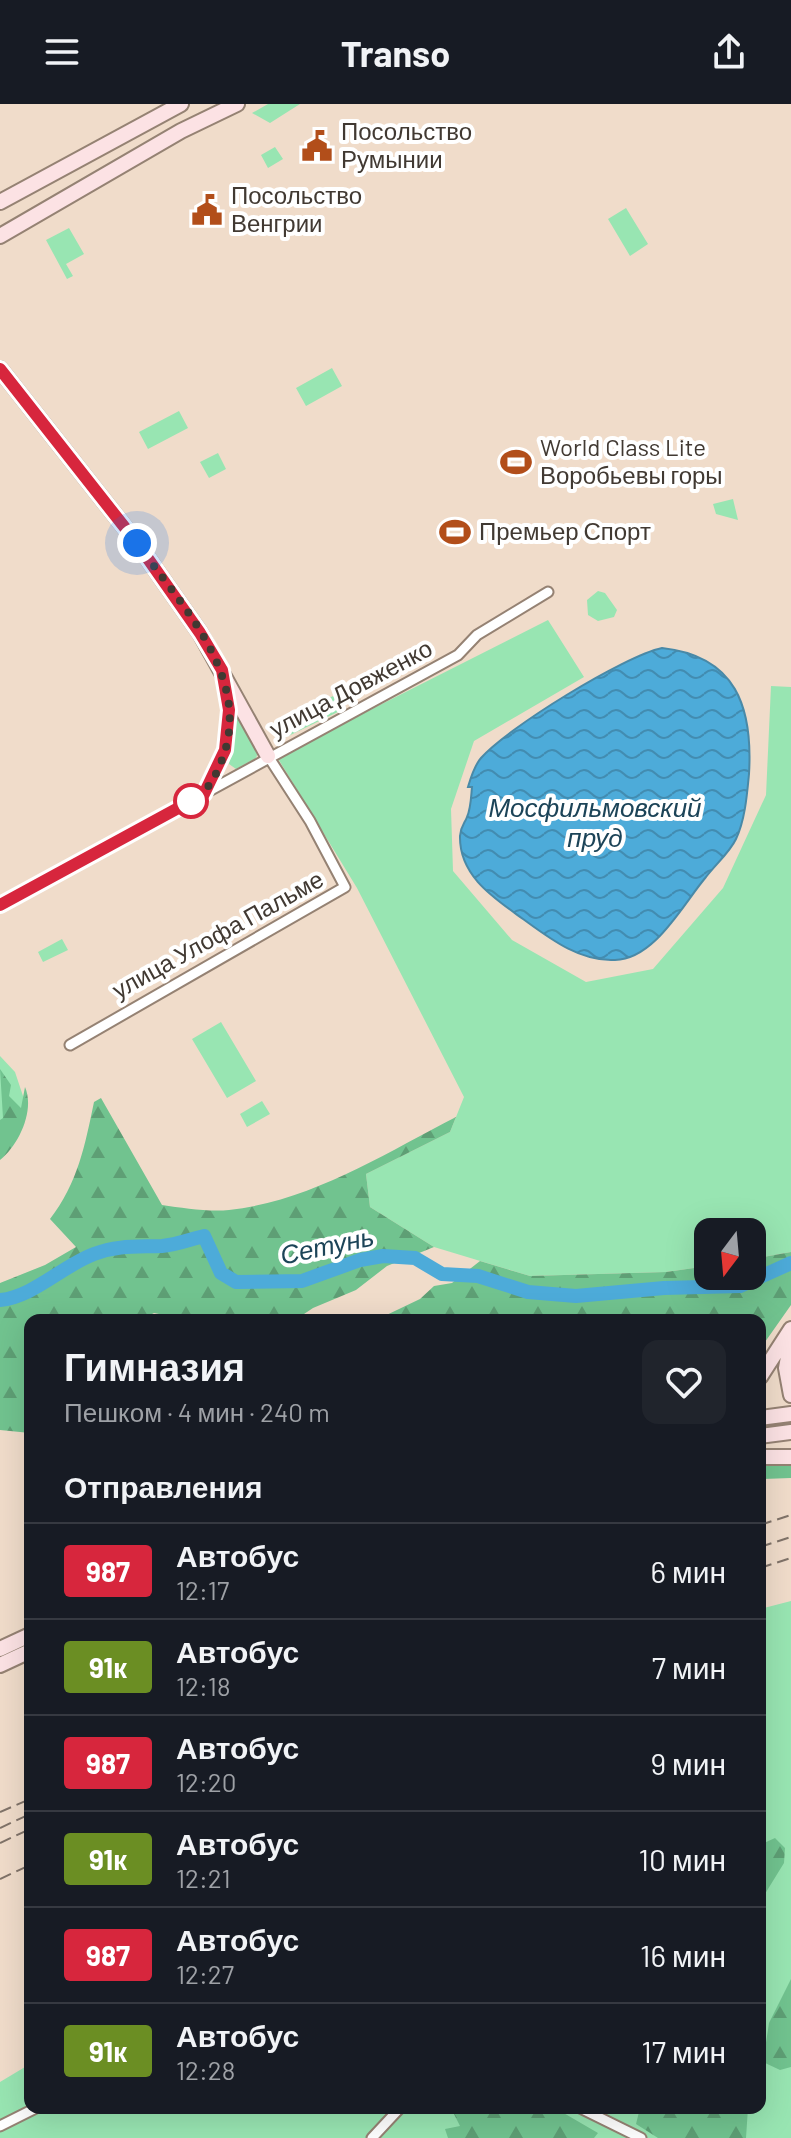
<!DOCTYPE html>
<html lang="ru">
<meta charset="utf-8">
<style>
body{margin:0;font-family:Barlow,sans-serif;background:#20242c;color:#f1f3f6;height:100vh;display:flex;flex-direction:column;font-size:30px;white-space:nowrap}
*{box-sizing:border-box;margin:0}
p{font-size:26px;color:#9ea1a6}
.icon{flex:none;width:44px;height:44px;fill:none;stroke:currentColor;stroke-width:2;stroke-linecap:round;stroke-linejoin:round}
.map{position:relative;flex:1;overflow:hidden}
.details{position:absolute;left:24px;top:1210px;width:742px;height:800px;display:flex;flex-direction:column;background:#171b24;border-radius:16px;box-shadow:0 8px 32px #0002}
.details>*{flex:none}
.badge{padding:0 16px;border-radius:6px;font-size:28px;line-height:52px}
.needle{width:52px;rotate:196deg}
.controls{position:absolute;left:694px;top:1114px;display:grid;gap:16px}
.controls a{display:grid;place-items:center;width:72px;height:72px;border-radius:16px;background:#171b24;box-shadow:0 8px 32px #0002;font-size:40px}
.you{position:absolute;width:40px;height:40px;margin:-20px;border:6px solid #fff;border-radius:50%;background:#1a73e8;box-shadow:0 0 0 12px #1a73e833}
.map>.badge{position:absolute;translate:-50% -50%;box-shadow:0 0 0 4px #fff}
h2{padding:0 40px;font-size:30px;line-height:72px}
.round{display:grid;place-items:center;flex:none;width:84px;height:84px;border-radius:16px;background:#20242c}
.summary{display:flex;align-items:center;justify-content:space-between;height:136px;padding:0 40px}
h1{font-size:38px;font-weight:700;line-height:60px}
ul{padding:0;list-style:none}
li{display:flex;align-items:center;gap:24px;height:96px;padding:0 40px;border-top:2px solid #363941}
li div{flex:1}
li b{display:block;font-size:30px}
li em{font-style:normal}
li .badge{min-width:88px;font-weight:700;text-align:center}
header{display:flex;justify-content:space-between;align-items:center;height:104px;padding:0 40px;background:#171b24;font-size:36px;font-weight:700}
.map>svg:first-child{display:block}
</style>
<header><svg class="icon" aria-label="menu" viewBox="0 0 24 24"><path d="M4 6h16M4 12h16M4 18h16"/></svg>Transo<svg class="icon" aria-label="share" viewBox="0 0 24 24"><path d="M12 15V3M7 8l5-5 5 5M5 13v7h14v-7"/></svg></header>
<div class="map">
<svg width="791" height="2034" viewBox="0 0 791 2034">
<defs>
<pattern id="forest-firs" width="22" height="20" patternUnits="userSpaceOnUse" patternTransform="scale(2)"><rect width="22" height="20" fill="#71c38f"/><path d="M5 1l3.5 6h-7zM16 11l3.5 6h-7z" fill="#5e9f75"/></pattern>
<pattern id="water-waves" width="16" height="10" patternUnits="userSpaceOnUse" patternTransform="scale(2)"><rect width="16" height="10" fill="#4dabd9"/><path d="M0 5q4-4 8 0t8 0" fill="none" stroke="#428cb1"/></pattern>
</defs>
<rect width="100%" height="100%" fill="#f0dcca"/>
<path fill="#98e5b2" d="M 268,0 L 300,0 L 270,19 L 252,9 Z
M 275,43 L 283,55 L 268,64 L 261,51 Z
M 626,104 L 648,140 L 630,152 L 608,115 Z
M 69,124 L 84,150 L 66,160 L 73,172 L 67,175 L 46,136 Z
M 332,264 L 342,282 L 306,302 L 296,284 Z
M 179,307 L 188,324 L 148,345 L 139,328 Z
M 218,349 L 226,365 L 209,374 L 200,358 Z
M 733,395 L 738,416 L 716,410 L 713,400 Z
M 598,487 L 605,489 L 617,506 L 614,513 L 598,517 L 588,511 L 587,496 Z
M 548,516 L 584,573 L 474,637 L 451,705 L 453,767 L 512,836 L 586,878 L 653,865 L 723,784 L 766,691 L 771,582 L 791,583 L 791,1148 L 752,1155 L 752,1128 L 708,1128 L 708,1162 L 666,1168 L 530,1172 L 434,1143 L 370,1103 L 366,1070 L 450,1028 L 464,993 L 357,784 L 277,653 Z
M 333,592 L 344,605 L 278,637 L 271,623 Z
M 236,612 L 259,646 L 256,654 L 236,665 L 229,660 Z
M 62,835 L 68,846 L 43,858 L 38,848 Z
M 221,918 L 256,977 L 227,994 L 192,935 Z
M 0,952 L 15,968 L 25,998 L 0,1054 Z
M 262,997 L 270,1010 L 247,1023 L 240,1010 Z
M 791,1497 L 791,2034 L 0,2034 L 0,1978 L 30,1960 L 30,2004 L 760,2004 L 760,1505 Z"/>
<path fill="url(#forest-firs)" d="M 0,965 L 11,981 L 9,992 L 21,1004 L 25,983 C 35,1006 19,1041 0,1056 L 0,1016 L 3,1014 Z
M 101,994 L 162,1101 C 183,1104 208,1108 229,1106 C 311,1097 384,1050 456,1013 L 450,1028 L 366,1070 L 370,1103 L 434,1143 L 387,1162 L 356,1186 L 313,1204 L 295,1216 L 189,1216 L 154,1209 L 140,1216 L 30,1216 L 30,1329 L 0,1326 L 0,1179 L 45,1161 L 76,1143 L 50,1115 C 78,1079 85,1041 94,998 Z
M 791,1148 L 791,1201 L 760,1245 L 760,1216 L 376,1216 L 420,1195 L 434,1182 L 452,1179 L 480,1157 L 530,1172 L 666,1168 L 708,1162 L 708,1172 L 752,1172 L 752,1155 Z
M 760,1360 L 791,1360 L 791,1374 L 763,1375 Z
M 760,1721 L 764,1739 L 775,1734 L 785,1744 L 784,1759 L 760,1798 Z
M 791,1875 L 791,1963 L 780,1966 L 763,1958 L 769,1919 Z
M 451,2004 L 555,2004 L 598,2029 L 594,2034 L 448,2034 L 445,2025 L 460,2022 Z
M 640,2004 L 748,2004 L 746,2034 L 658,2034 L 636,2020 Z"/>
<path fill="url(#water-waves)" stroke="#4989a7" stroke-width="2" d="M 662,544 C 736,552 753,603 749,670 C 747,691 745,716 736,735 C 730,748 715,761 706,773 C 683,800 655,855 615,856 C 580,858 549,834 523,815 C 494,794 459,772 460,732 C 461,721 465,719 467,713 C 471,704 471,693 472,683 L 468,683 C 471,673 474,662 481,654 C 507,624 624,552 662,544 Z"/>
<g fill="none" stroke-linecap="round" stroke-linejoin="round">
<path stroke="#4dabd9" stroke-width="14" d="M 0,1196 C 33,1193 62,1162 94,1150 C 118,1141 137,1143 162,1142 C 176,1141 191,1135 204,1132 L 221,1169 L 236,1178 L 302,1177 L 360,1156 L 383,1152 L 415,1154 L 442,1170 L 478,1172 L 528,1188 L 576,1192 L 664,1184 L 740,1182 L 791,1159"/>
<defs>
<path id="street" d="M 206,687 C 224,653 235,621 226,583
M 0,801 L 458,551 L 477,531 L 548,488
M 70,941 L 345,783 L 310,717 L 268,652
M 580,2004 L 641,2034
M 0,2022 L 36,2004
M 372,2034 L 400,2004"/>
<path id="secondary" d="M 0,98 L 181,0
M 0,132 L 181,27 L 237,0
M 0,265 L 137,439 L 200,529 L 268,652
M 791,1237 L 786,1264 L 791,1291
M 760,1273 L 791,1225
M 760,1314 L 791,1310
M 760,1332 L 791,1328
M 760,1353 L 791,1353
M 0,1545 L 30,1531
M 0,1561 L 30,1547"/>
</defs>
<use href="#street" stroke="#958273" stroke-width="13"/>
<use href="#secondary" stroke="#958273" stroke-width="18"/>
<use href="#street" stroke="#fff" stroke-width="9"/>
<use href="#secondary" stroke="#fce2e4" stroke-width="14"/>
<path stroke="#807369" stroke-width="2" stroke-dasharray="12 6" stroke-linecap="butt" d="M 760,1421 L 791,1411
M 760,1443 L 791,1433
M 760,1464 L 791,1454
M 0,1708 L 30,1695
M 0,1724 L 30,1710
M 0,1739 L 30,1725
M 0,1775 L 30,1761"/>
</g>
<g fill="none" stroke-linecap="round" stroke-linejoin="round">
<defs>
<path id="line" d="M 0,265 L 137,439 L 200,529 L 222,566 L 229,606 L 225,646 L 204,690 L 0,801"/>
</defs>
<use href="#line" stroke="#fff" stroke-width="18"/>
<use href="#line" stroke="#d7263d" stroke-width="12"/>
<path stroke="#413932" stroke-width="8" stroke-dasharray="0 14.4" d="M 137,439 C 180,500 252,572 223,653 C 216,672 208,688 191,697"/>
</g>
<defs>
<symbol id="civic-bare" viewBox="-9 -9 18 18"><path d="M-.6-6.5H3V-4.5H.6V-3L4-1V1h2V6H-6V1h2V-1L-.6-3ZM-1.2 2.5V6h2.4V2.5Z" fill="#b24e1a" stroke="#fff" stroke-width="2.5" paint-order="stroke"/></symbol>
<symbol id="stadium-bare" viewBox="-9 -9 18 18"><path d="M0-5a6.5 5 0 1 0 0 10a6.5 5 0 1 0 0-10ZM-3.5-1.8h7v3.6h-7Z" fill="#b24e1a" stroke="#fff" stroke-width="2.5" paint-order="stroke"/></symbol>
</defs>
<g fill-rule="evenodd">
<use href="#civic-bare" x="295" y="20" width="44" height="44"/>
<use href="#civic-bare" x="185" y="84" width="44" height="44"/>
<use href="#stadium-bare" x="494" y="336" width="44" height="44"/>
<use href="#stadium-bare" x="433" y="406" width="44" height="44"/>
</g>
<circle fill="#fff" stroke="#d7263d" stroke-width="4" cx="191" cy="697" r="16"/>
<g text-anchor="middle" stroke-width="8" stroke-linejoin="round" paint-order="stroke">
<g font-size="24" fill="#413932" stroke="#fff" text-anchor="start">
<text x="341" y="36">Посольство<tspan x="341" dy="28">Румынии</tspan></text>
<text x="231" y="100">Посольство<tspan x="231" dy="28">Венгрии</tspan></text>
<text x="540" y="352">World Class Lite<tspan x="540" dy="28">Воробьевы горы</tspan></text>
<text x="479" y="436">Премьер Спорт</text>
</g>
<g font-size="24" fill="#413932" stroke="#fff">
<text transform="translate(351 585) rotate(-28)" y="8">улица Довженко</text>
<text transform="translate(218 831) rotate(-29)" y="8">улица Улофа Пальме</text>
</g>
<g font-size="26" font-style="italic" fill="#1c4458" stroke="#fff">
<text x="595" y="713">Мосфильмовский<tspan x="595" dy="30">пруд</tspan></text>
<text transform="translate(327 1142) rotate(-12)" y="9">Сетунь</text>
</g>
</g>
</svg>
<div class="controls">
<a><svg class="needle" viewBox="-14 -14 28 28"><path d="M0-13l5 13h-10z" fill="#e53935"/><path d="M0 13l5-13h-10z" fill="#9ea1a6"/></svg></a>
</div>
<div class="you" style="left:137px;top:439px"></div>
<section class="details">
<div class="summary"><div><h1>Гимназия</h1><p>Пешком · 4 мин · 240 m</p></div><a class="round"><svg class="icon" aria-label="heart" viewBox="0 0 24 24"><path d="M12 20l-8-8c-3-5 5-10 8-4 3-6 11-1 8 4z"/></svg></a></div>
<h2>Отправления</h2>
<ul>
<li><span class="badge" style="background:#d7263d;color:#fff">987</span><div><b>Автобус</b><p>12:17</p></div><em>6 мин</em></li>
<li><span class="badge" style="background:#6b8e23;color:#fff">91к</span><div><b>Автобус</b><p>12:18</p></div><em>7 мин</em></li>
<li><span class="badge" style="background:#d7263d;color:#fff">987</span><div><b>Автобус</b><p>12:20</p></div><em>9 мин</em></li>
<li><span class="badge" style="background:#6b8e23;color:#fff">91к</span><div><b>Автобус</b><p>12:21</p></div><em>10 мин</em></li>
<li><span class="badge" style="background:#d7263d;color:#fff">987</span><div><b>Автобус</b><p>12:27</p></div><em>16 мин</em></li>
<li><span class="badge" style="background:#6b8e23;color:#fff">91к</span><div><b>Автобус</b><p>12:28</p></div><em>17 мин</em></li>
</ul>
</section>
</div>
